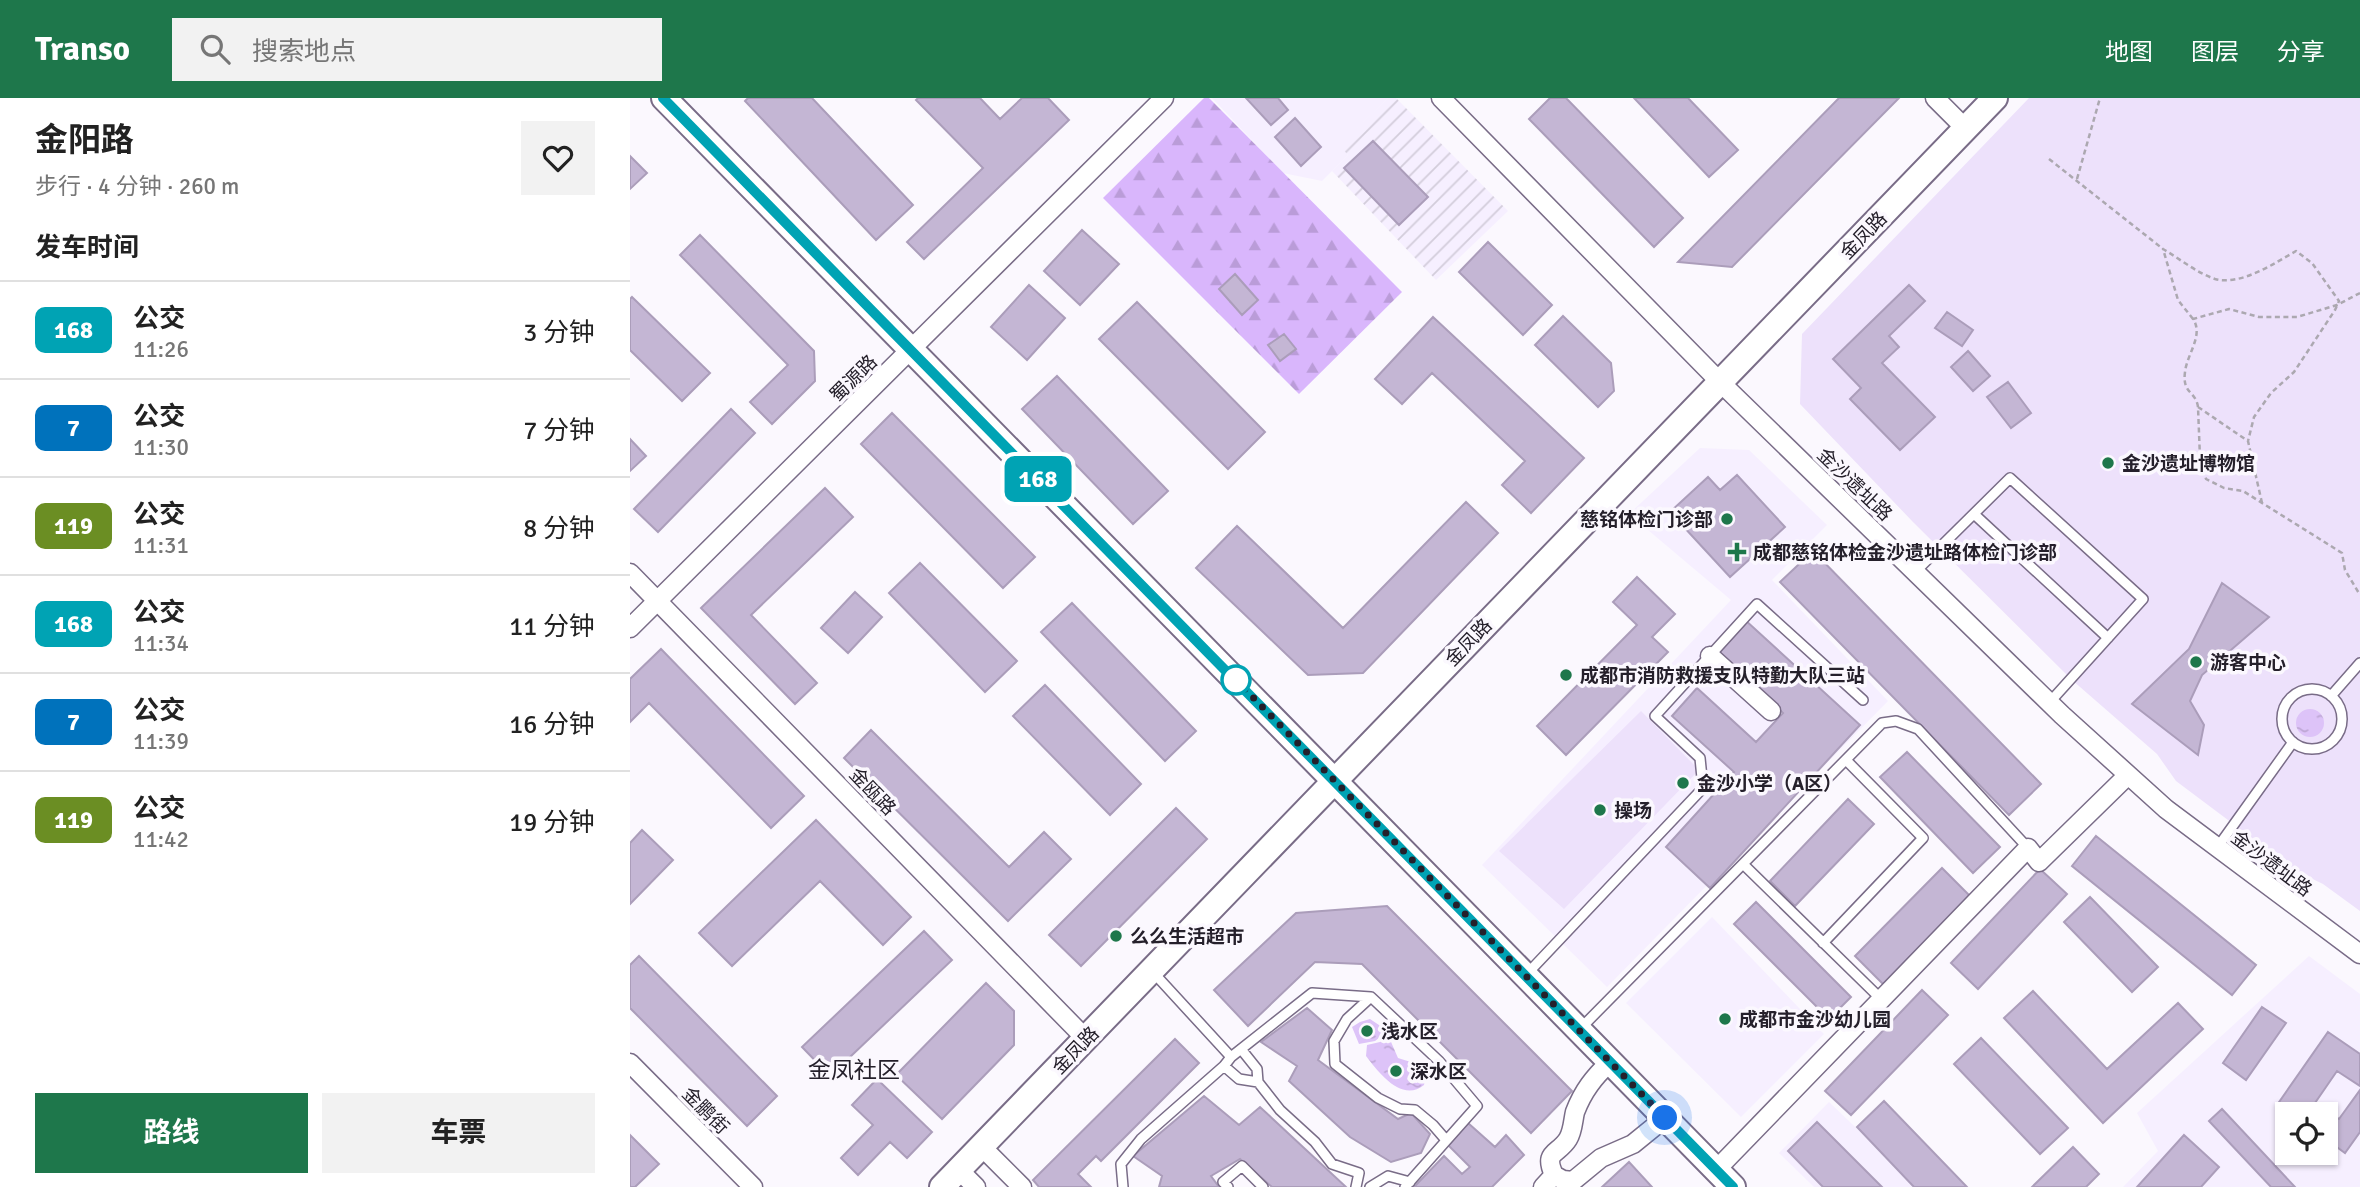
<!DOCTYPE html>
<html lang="zh">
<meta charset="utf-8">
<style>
body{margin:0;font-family:Signika,"Noto Sans SC",sans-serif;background:#f2f2f2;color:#222;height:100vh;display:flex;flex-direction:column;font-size:26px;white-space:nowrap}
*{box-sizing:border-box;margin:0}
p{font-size:23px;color:#767676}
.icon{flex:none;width:38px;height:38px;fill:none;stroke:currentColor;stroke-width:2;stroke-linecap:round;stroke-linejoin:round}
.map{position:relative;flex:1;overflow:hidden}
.drawer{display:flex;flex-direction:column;background:#fff;width:630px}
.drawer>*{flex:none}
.badge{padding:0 14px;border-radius:10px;font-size:24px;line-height:46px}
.buttons{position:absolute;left:1645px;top:1004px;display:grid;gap:14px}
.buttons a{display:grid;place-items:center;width:63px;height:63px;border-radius:0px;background:#fff;box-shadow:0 2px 5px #0004;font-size:35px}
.you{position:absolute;width:35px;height:35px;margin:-18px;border:5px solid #fff;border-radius:50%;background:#1a73e8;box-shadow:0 0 0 10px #1a73e833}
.map>.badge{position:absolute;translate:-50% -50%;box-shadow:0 0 0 4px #fff}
h2{padding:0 35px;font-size:26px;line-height:63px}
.round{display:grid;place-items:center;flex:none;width:74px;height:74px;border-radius:0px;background:#f2f2f2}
.head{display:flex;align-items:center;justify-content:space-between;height:119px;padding:0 35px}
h1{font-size:33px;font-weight:700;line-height:52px}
.button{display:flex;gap:14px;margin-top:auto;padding:14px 35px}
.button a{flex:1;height:80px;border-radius:0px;background:#1e774b;color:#fff;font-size:28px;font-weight:700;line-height:80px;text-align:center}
.button a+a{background:#f2f2f2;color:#222}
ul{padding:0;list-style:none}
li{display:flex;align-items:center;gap:21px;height:98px;padding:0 35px;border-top:2px solid #e0e0e0}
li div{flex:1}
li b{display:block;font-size:26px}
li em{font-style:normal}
li .badge{min-width:77px;font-weight:700;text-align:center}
header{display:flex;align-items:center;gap:42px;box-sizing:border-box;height:98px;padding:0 35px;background:#1e774b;color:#fff}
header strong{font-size:33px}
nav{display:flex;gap:38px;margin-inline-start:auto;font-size:24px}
.search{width:490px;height:63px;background:#f2f2f2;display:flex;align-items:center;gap:18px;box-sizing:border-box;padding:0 24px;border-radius:0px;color:#767676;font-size:26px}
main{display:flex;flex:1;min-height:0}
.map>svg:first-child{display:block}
</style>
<header>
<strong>Transo</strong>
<div class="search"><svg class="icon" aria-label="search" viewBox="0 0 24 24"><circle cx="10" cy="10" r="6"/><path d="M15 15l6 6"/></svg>搜索地点</div>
<nav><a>地图</a><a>图层</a><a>分享</a></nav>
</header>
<main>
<section class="drawer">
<div class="head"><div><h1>金阳路</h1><p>步行 · 4 分钟 · 260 m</p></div><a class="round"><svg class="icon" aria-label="heart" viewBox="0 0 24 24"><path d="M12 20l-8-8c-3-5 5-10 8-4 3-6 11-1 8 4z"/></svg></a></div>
<h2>发车时间</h2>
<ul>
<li><span class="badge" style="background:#00a3b4;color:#fff">168</span><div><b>公交</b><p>11:26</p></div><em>3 分钟</em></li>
<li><span class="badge" style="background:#0072bc;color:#fff">7</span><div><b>公交</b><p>11:30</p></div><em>7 分钟</em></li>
<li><span class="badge" style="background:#6b8e23;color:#fff">119</span><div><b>公交</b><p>11:31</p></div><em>8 分钟</em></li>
<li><span class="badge" style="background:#00a3b4;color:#fff">168</span><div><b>公交</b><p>11:34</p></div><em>11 分钟</em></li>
<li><span class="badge" style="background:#0072bc;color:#fff">7</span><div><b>公交</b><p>11:39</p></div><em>16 分钟</em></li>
<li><span class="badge" style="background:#6b8e23;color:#fff">119</span><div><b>公交</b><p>11:42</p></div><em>19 分钟</em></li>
</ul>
<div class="button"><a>路线</a><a>车票</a></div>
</section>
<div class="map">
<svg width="1730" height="1089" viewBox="0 0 1730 1089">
<defs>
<pattern id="industrial-furrows" width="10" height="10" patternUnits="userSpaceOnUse" patternTransform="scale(1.75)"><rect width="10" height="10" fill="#f6efff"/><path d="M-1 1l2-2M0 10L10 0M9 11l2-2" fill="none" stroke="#d3cddb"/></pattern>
<pattern id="forest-firs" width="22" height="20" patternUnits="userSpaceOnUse" patternTransform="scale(1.75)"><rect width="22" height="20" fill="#d9b6fc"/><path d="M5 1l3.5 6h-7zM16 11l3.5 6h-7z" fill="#ba9cd8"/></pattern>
<pattern id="water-ripples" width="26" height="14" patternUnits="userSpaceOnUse" patternTransform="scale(1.75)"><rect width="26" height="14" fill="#ddc3f8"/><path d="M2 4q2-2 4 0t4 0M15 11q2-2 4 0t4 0" fill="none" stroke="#bea7d5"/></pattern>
</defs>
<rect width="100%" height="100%" fill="#fbf8fe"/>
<path fill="#f6efff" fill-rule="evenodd" d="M 582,0 L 758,0 L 710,47 L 718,57 L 692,83 L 653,75 Z
M 1070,350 L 1119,352 L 1197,427 L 1142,482 L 1258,603 L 977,889 L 852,767 L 1101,502 L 999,416 Z
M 1082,819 L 1194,936 L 1111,1019 L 996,905 Z
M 1679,858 L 1730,896 L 1730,1089 L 1493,1089 L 1528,1053 L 1507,1015 ZM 1657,1017 L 1696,1017 L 1696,1055 L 1657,1055 Z
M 1199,1004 L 1288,1089 L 1184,1089 L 1149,1055 Z"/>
<path fill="url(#industrial-furrows)" d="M 758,0 L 766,0 L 878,113 L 806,182 L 702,73 L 718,57 L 709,47 Z"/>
<path fill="url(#forest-firs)" d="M 574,0 L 579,0 L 772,194 L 669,296 L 473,100 Z"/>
<path fill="#ede1fb" d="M 1399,0 L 1730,0 L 1730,813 L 1693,786 L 1666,773 L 1546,683 L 1527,656 L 1442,582 L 1283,424 L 1170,306 L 1172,236 Z
M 1011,613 L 1069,672 L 934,811 L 869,753 Z"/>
<path fill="url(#water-ripples)" d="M1666 625a14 14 0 1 1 28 0a14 14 0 1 1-28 0Z
M 740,921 L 758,933 L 745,943 L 729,946 L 722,929 L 730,924 Z
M 758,937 L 768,960 L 787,966 L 796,976 L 794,987 C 772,1005 749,975 736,958 L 737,947 L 750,944 Z"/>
<path fill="#c4b6d4" stroke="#ab9dba" stroke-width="2" d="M 118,0 L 182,0 L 283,107 L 246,142 L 115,3 Z
M 288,0 L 350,0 L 370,21 L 392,0 L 418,0 L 439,22 L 294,161 L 277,144 L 353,70 L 286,2 Z
M 616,0 L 648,0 L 658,12 L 641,27 Z
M 920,0 L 936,0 L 1053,120 L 1024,149 L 899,21 Z
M 1004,0 L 1058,0 L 1108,52 L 1079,79 Z
M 1209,0 L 1269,0 L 1102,169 L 1048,164 Z
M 665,20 L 691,49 L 671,68 L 645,39 Z
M 743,43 L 798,99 L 769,127 L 714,70 Z
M 0,58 L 17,75 L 0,91 Z
M 452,132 L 489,166 L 450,207 L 414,173 Z
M 70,137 L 184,253 L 185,283 L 142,326 L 120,304 L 158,267 L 50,157 Z
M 858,144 L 922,207 L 893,237 L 829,174 Z
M 605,176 L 628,202 L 612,217 L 589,191 Z
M 399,187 L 435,220 L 397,262 L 361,229 Z
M 1279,187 L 1295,203 L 1259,238 L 1269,249 L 1252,265 L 1305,319 L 1270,352 L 1220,301 L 1231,290 L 1203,261 Z
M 2,199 L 80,275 L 52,303 L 0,252 L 0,201 Z
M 507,204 L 635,334 L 598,371 L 469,241 Z
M 1317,214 L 1343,232 L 1332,248 L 1305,230 Z
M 933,218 L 981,265 L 984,293 L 968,309 L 905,247 Z
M 803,219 L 954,360 L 901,415 L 872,387 L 895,363 L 802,275 L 772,306 L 745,281 Z
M 654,236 L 666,251 L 650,263 L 638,247 Z
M 1338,253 L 1360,278 L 1343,293 L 1321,269 Z
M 427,278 L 538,393 L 503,426 L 392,311 Z
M 1378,284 L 1401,315 L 1381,330 L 1357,299 Z
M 101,311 L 125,335 L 28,434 L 4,411 Z
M 262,315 L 405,459 L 373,490 L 231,346 Z
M 0,341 L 16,358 L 0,373 Z
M 1107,377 L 1155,429 L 1100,479 L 1040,414 L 1078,379 L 1090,392 Z
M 195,390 L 223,419 L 121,517 L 187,585 L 165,606 L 71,510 Z
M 836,404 L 868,435 L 733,575 L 678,577 L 566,470 L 607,428 L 713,530 Z
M 1183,453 L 1411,686 L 1379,717 L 1150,484 Z
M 290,465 L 387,563 L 355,594 L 259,495 Z
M 1007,479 L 1045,516 L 1022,539 L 1038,554 L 936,657 L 907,628 L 1007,527 L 983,504 Z
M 1592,485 L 1639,519 L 1572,577 L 1560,603 L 1574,627 L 1568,657 L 1502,606 L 1559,551 Z
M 225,494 L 252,519 L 218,555 L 191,530 Z
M 442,505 L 566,633 L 535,663 L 411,534 Z
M 1114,521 L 1230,627 L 1080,790 L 1036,749 L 1104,674 L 1042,618 L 1067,590 L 1126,644 L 1153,615 L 1085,553 Z
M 31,551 L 174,698 L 141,730 L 19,605 L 0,624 L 0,581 Z
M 415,587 L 511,686 L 480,717 L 383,618 Z
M 241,632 L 379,769 L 414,734 L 441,761 L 378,823 L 214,660 Z
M 1277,654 L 1370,749 L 1343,775 L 1250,679 Z
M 1218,701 L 1244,726 L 1165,808 L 1140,783 Z
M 546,710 L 577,741 L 451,868 L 419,837 Z
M 186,722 L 281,819 L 253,847 L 190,783 L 102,868 L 69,835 Z
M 12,732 L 43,762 L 0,806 L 0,745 Z
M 1466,738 L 1626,867 L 1602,897 L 1442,768 Z
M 1312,770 L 1340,798 L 1253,886 L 1225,858 Z
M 1410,771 L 1437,796 L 1348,891 L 1321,865 Z
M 1460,799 L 1528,869 L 1502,894 L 1434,824 Z
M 1126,804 L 1221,899 L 1199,921 L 1104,826 Z
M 757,808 L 942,993 L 901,1035 L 732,866 L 685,864 L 618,928 L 584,892 L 666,815 Z
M 294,833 L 322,862 L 200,978 L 172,949 Z
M 9,858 L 147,998 L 117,1028 L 0,910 L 0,867 Z
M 356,885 L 384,913 L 384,947 L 312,1021 L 266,977 Z
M 1292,892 L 1318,917 L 1221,1017 L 1195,993 Z
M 1403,893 L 1477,971 L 1548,905 L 1573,931 L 1473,1025 L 1374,920 Z
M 1632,909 L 1656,925 L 1616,982 L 1593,965 Z
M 677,910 L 702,932 L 688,962 L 768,1021 L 781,1015 L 800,1036 L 791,1055 L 761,1064 L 720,1039 L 659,983 L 667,968 L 631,944 Z
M 1698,934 L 1730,956 L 1730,988 L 1707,973 L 1685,1005 L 1709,1021 L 1730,992 L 1730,1034 L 1715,1055 L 1696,1041 L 1696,1017 L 1661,1017 L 1647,1007 Z
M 1351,940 L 1438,1030 L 1410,1056 L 1324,966 Z
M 545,941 L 569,965 L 471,1063 L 466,1058 L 448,1076 L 461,1089 L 409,1089 L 403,1082 Z
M 247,981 L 302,1034 L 277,1060 L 260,1044 L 228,1077 L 211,1060 L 243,1027 L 222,1007 Z
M 574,998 L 609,1027 L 630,1009 L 716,1089 L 642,1089 L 610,1061 L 581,1078 L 589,1089 L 529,1089 L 532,1078 L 503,1058 Z
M 1254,1003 L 1337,1089 L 1284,1089 L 1227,1029 Z
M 1592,1011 L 1665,1089 L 1641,1089 L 1579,1023 Z
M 1187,1024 L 1252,1089 L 1193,1089 L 1158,1053 Z
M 838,1025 L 865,1049 L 876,1037 L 894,1057 L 862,1089 L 784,1089 L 814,1058 L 832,1076 L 840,1069 L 817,1046 Z
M 0,1037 L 29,1066 L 5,1089 L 0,1089 Z
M 1554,1037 L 1589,1069 L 1571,1089 L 1507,1089 Z
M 1443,1049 L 1469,1076 L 1456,1089 L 1402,1089 Z
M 999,1064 L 1022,1089 L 972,1089 Z"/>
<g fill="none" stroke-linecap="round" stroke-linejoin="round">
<defs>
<path id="lane" d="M 1344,416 L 1478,540
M 1285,474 L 1380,380 L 1513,501 L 1419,605
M1652 621a30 30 0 1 1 60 0a30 30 0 1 1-60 0Z
M 1701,598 L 1730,565
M 1587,750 L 1663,644
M 1113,766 L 1251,901
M 1193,845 L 1293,740 L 1216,662
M 522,873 L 601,959
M 897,876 L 1073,690 L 1070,660 L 1025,618 L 1127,506 L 1233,602
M 741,899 L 717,921 L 704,943 L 705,966 L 748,1000 L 770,1011 L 785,1012 L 803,1027 L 816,1042
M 950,931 L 1252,625 L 1266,623 L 1288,631 L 1398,750
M 611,951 L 627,971 L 628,984 L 650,1012 L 685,1044 L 702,1066 L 729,1075 L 726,1089
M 594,968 L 609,981 L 628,984
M 493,1089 L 491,1066 L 511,1041 L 594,968 L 601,959 L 682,895 L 741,899 L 809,963 L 847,1008 L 775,1089
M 598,1089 L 593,1084 L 612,1068 L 633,1089
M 740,1089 L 758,1078 L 780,1084"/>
<path id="street" d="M 811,0 L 1090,284 L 1432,617 L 1536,711 L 1730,856
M 1305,0 L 1336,31
M 0,475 L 456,941
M 0,530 L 534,0
M 1080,558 L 1141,613
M 0,965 L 123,1089
M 351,1048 L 392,1089
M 329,1072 L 346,1089
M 1086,1072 L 1398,750 L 1409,764 L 1498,677
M 924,1077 L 933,1082 L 943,1083 L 971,1060 L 1003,1046 L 1035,1020
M 913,1089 L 924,1077 C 913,1053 928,1057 938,1041 C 943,1033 943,1022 945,1014 C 953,993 964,979 980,964"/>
<path id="secondary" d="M 34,0 L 1103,1089
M 312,1089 L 1365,0"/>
</defs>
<use href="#lane" stroke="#796c87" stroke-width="12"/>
<use href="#street" stroke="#796c87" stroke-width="21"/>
<use href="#secondary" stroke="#796c87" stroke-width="28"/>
<path stroke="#aca8b0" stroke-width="2.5" stroke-dasharray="5 3.5" stroke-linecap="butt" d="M 1419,61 L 1533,151
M 1447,81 L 1470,0
M 1563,221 L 1548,202 L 1533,151 C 1550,161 1567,175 1585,181 C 1611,188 1645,165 1666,153 L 1682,165 L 1709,203 L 1705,212 L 1664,274 L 1641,295 L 1624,319 L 1618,343
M 1568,309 C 1566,293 1552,296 1555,274 C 1557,256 1574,237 1563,221 L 1599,211 L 1629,219 L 1667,219 L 1707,207 L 1730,195
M 1632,405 L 1618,343 L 1568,309 L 1570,360 L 1576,381 L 1594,390 L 1613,393 L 1712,455 L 1715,472 L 1730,497"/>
<use href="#lane" stroke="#fff" stroke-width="9"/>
<use href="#street" stroke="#fff" stroke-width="18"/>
<use href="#secondary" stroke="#fff" stroke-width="24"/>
</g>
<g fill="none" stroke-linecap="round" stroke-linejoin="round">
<defs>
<path id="line" d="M 33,0 L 1103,1089"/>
</defs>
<use href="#line" stroke="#fff" stroke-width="16"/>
<use href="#line" stroke="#00a3b4" stroke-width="10"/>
<path stroke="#25202b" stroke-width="7" stroke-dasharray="0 12.6" d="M 606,582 L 1035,1020"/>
</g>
<g fill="#1e774b" stroke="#fbf8fe" stroke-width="2.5">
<circle cx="1478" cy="365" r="7"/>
<circle cx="1097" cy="421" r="7"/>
<path d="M1103.5 443.5h7v7h7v7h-7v7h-7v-7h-7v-7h7z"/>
<circle cx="1566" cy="564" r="7"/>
<circle cx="936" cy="577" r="7"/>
<circle cx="1053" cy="685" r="7"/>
<circle cx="970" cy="712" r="7"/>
<circle cx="486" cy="838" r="7"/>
<circle cx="1095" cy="921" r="7"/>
<circle cx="737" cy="933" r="7"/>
<circle cx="766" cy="973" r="7"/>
</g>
<circle fill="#fff" stroke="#00a3b4" stroke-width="3.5" cx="606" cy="582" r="14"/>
<g text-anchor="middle" stroke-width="7" stroke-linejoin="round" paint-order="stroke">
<g font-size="19" fill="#25202b" stroke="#fbf8fe">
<text transform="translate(1233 137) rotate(-46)" y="7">金凤路</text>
<text transform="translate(223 280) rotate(-45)" y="7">蜀源路</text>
<text transform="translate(1225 386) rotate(44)" y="7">金沙遗址路</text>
<text transform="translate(838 544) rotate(-46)" y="7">金凤路</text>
<text transform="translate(243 693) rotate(46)" y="7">金瓯路</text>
<text transform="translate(1642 765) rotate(37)" y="7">金沙遗址路</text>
<text transform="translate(445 952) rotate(-46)" y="7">金凤路</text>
<text transform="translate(76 1012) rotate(45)" y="7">金鹏街</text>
</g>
<g font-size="19" font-weight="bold" fill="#25202b" stroke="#fbf8fe" text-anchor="start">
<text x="1492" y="372">金沙遗址博物馆</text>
<text x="1083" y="428" text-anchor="end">慈铭体检门诊部</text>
<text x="1123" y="461">成都慈铭体检金沙遗址路体检门诊部</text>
<text x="1580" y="571">游客中心</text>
<text x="950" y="584">成都市消防救援支队特勤大队三站</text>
<text x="1067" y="692">金沙小学（A区）</text>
<text x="984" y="719">操场</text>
<text x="500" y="845">么么生活超市</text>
<text x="1109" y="928">成都市金沙幼儿园</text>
<text x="751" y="940">浅水区</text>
<text x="780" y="980">深水区</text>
</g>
<g font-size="23" fill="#25202b" stroke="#fbf8fe">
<text x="224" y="980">金凤社区</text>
</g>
</g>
</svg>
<div class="buttons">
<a><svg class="icon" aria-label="locate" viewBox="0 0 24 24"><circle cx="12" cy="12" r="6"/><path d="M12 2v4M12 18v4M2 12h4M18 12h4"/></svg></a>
</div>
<div class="you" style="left:1035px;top:1020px"></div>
<b class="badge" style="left:408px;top:381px;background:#00a3b4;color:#fff">168</b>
</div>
</main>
